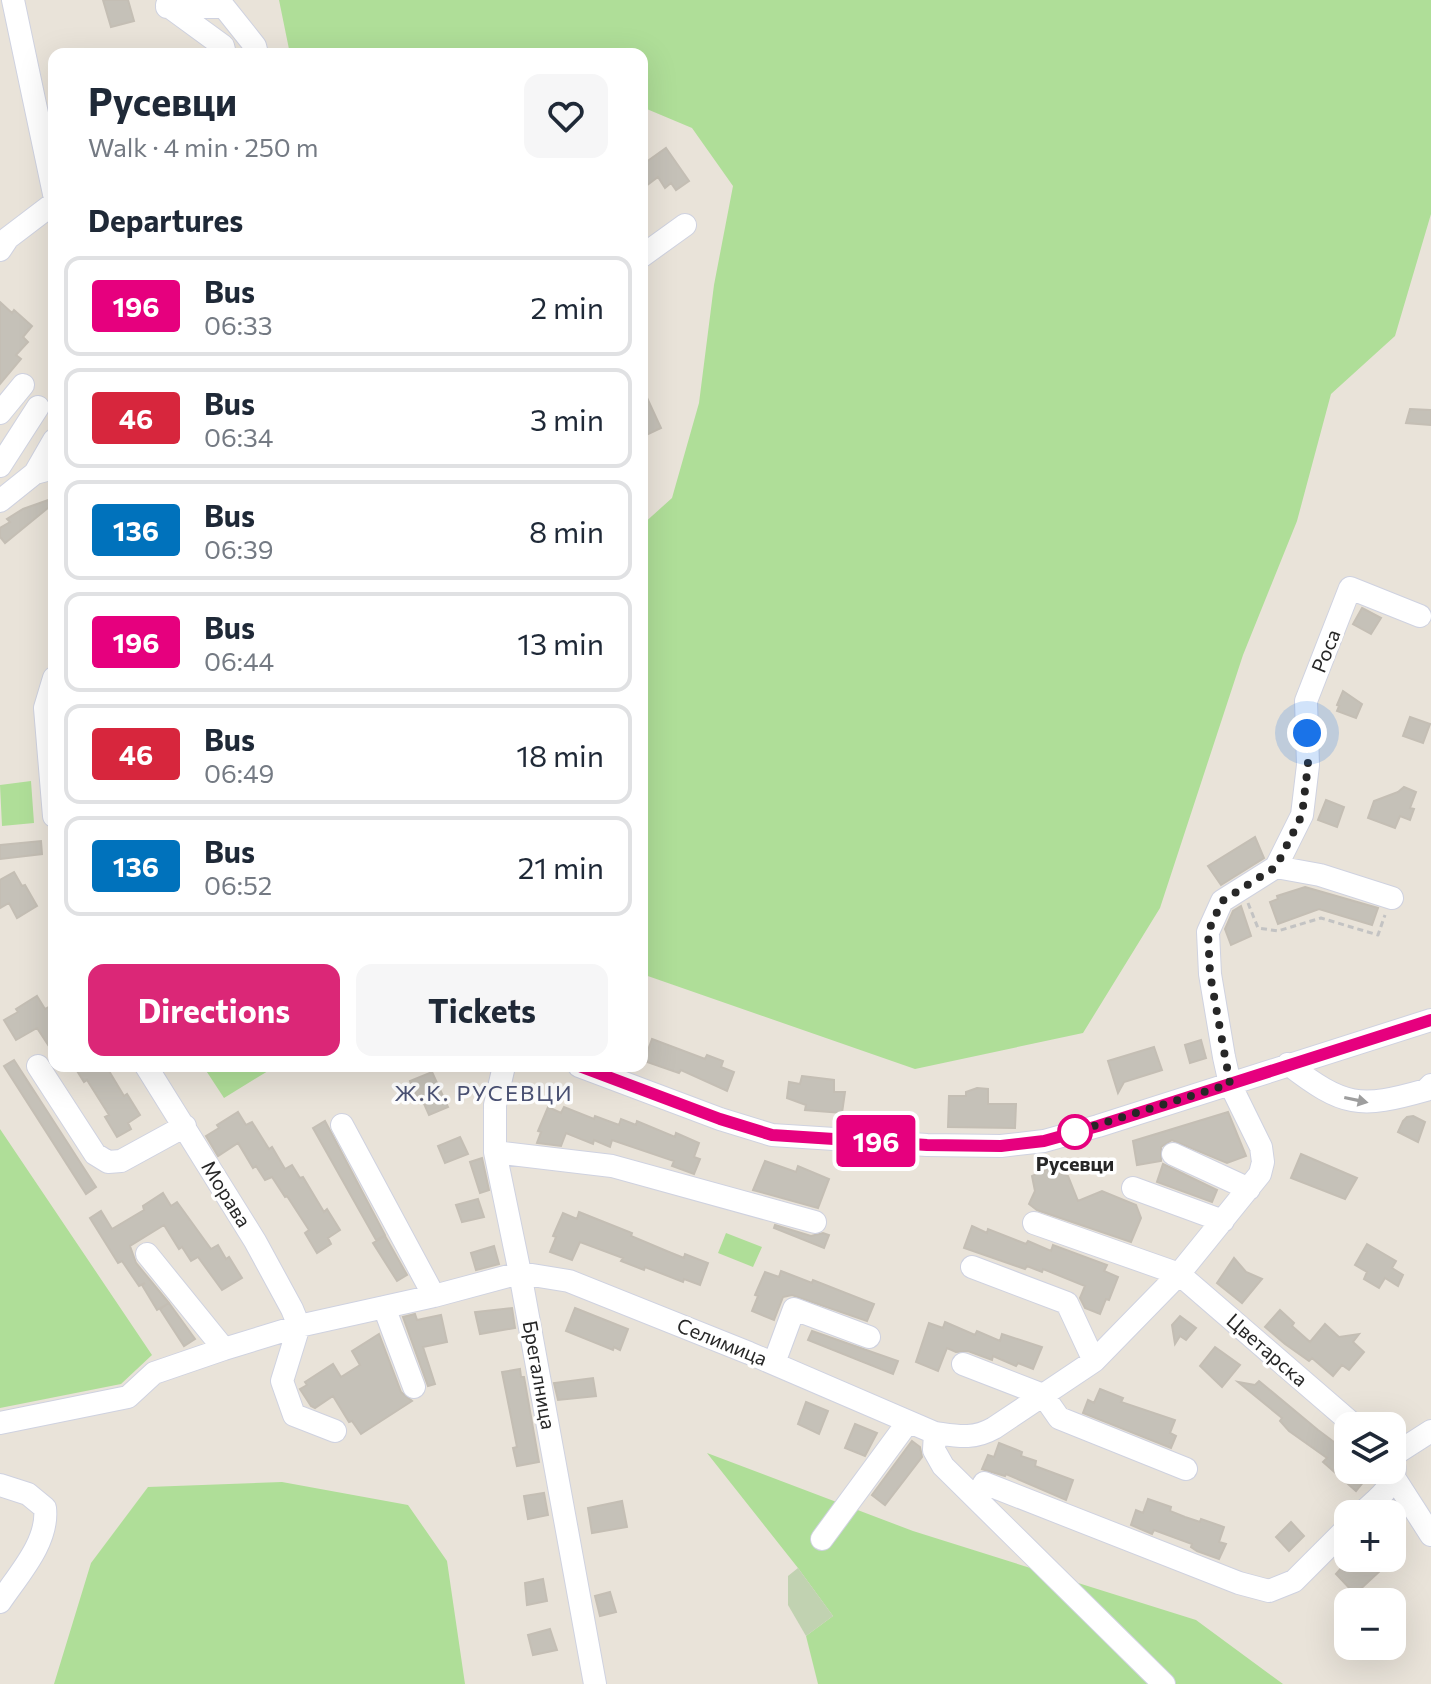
<!DOCTYPE html>
<meta charset="utf-8">
<style>
body{margin:0;font-family:Commissioner,sans-serif;background:#f6f6f7;color:#1f2937;height:100vh;display:flex;flex-direction:column;font-size:30px;white-space:nowrap}
*{box-sizing:border-box;margin:0}
p{font-size:26px;color:#747a83}
.icon{flex:none;width:44px;height:44px;fill:none;stroke:currentColor;stroke-width:2;stroke-linecap:round;stroke-linejoin:round}
.map{position:relative;flex:1;overflow:hidden}
.panel{position:absolute;left:48px;top:48px;width:600px;height:1024px;display:flex;flex-direction:column;background:#fff;border-radius:16px;box-shadow:0 8px 32px #0002}
.panel>*{flex:none}
.badge{padding:0 16px;border-radius:6px;font-size:28px;line-height:52px}
.fabs{position:absolute;left:1334px;top:1412px;display:grid;gap:16px}
.fabs a{display:grid;place-items:center;width:72px;height:72px;border-radius:16px;background:#fff;box-shadow:0 8px 32px #0002;font-size:40px}
.you{position:absolute;width:40px;height:40px;margin:-20px;border:6px solid #fff;border-radius:50%;background:#1a73e8;box-shadow:0 0 0 12px #1a73e833}
.map>.badge{position:absolute;translate:-50% -50%;box-shadow:0 0 0 4px #fff}
h2{padding:0 40px;font-size:30px;line-height:72px}
.round{display:grid;place-items:center;flex:none;width:84px;height:84px;border-radius:16px;background:#f6f6f7}
.head{display:flex;align-items:center;justify-content:space-between;height:136px;padding:0 40px}
h1{font-size:38px;font-weight:700;line-height:60px}
.cta{display:flex;gap:16px;margin-top:auto;padding:16px 40px}
.cta a{flex:1;height:92px;border-radius:16px;background:#db2777;color:#fff;font-size:32px;font-weight:700;line-height:92px;text-align:center}
.cta a+a{background:#f6f6f7;color:#1f2937}
ul{padding:0;list-style:none}
li{display:flex;align-items:center;gap:24px;height:100px;margin:0 16px 12px;padding:0 24px;border:4px solid #e0e1e3;border-radius:16px}
li div{flex:1}
li b{display:block;font-size:30px}
li em{font-style:normal}
li .badge{min-width:88px;font-weight:700;text-align:center}
.map>svg:first-child{display:block}
</style>
<div class="map">
<svg width="1431" height="1684" viewBox="0 0 1431 1684">
<rect width="100%" height="100%" fill="#e9e3d9"/>
<path fill="#afde98" d="M 279,0 L 1431,0 L 1431,214 L 1395,336 L 1331,394 L 1297,521 L 1243,655 L 1160,908 L 1083,1033 L 915,1069 L 642,974 L 642,525 L 672,498 L 699,403 L 714,285 L 733,186 L 692,128 L 642,107 L 642,54 L 290,54 Z
M 31,781 L 34,823 L 2,826 L 0,785 Z
M 203,1066 L 265,1066 L 268,1071 L 224,1098 Z
M 0,1129 L 152,1355 L 121,1384 L 0,1408 Z
M 726,1233 L 762,1247 L 753,1267 L 718,1253 Z
M 707,1453 L 913,1531 L 1196,1620 L 1283,1684 L 818,1684 L 806,1636 L 833,1616 L 798,1568 Z
M 282,1482 L 408,1505 L 447,1561 L 465,1684 L 54,1684 L 91,1563 L 148,1487 Z"/>
<path fill="#c1d2b1" d="M 798,1568 L 833,1616 L 806,1636 L 788,1605 L 788,1576 Z"/>
<path fill="#c5c1b8" stroke="#c4beb4" stroke-width="2" d="M 103,0 L 128,0 L 134,21 L 111,27 Z
M 666,148 L 689,181 L 676,190 L 671,183 L 665,188 L 658,177 L 642,189 L 642,165 Z
M 0,302 L 12,313 L 14,310 L 32,326 L 23,337 L 28,342 L 16,355 L 21,359 L 0,384 Z
M 642,387 L 661,428 L 642,437 Z
M 1410,409 L 1431,410 L 1431,425 L 1406,423 Z
M 54,498 L 54,503 L 5,543 L 0,537 L 0,528 L 10,522 L 7,519 L 23,509 Z
M 1362,608 L 1381,618 L 1371,634 L 1353,624 Z
M 1343,691 L 1362,704 L 1356,718 L 1337,711 L 1339,706 L 1337,705 Z
M 1410,717 L 1430,724 L 1423,743 L 1403,736 Z
M 1404,787 L 1416,792 L 1410,808 L 1414,809 L 1410,820 L 1400,816 L 1395,828 L 1368,818 L 1374,801 L 1398,792 Z
M 1326,800 L 1344,807 L 1337,827 L 1318,820 Z
M 1255,837 L 1264,858 L 1221,885 L 1208,866 Z
M 41,841 L 42,854 L 0,859 L 0,845 Z
M 14,872 L 22,886 L 25,885 L 37,906 L 17,918 L 9,903 L 0,908 L 0,880 Z
M 1305,887 L 1378,908 L 1372,925 L 1319,909 L 1278,924 L 1270,902 L 1278,899 L 1277,896 Z
M 1241,906 L 1251,936 L 1231,945 L 1225,929 L 1233,911 Z
M 37,996 L 45,1009 L 54,1004 L 54,1054 L 37,1028 L 16,1040 L 4,1020 L 18,1012 L 16,1009 Z
M 652,1039 L 705,1059 L 707,1055 L 723,1061 L 721,1067 L 734,1072 L 727,1091 L 681,1070 L 679,1073 L 644,1061 Z
M 1201,1040 L 1206,1058 L 1190,1063 L 1185,1045 Z
M 1154,1047 L 1162,1070 L 1124,1082 L 1118,1093 L 1108,1061 Z
M 14,1060 L 96,1187 L 86,1194 L 4,1066 Z
M 74,1066 L 106,1066 L 124,1096 L 127,1094 L 140,1115 L 128,1123 L 131,1129 L 117,1137 L 105,1117 L 109,1115 L 87,1080 L 84,1082 Z
M 432,1072 L 448,1107 L 429,1115 L 422,1099 L 418,1100 L 410,1081 Z
M 802,1076 L 834,1080 L 834,1092 L 845,1092 L 842,1113 L 805,1110 L 806,1105 L 787,1098 L 789,1082 L 800,1084 Z
M 977,1088 L 988,1089 L 988,1104 L 1016,1104 L 1015,1128 L 948,1127 L 949,1096 L 966,1096 L 966,1092 Z
M 548,1107 L 561,1113 L 564,1107 L 594,1119 L 595,1116 L 619,1125 L 621,1119 L 636,1125 L 637,1121 L 675,1137 L 676,1133 L 699,1143 L 694,1157 L 700,1159 L 694,1174 L 672,1166 L 674,1161 L 612,1140 L 610,1147 L 594,1140 L 593,1144 L 566,1133 L 561,1146 L 537,1143 L 541,1132 L 538,1131 Z
M 238,1112 L 246,1125 L 252,1122 L 269,1149 L 272,1147 L 285,1169 L 292,1165 L 300,1178 L 303,1177 L 324,1212 L 327,1209 L 340,1230 L 328,1238 L 331,1244 L 317,1253 L 305,1233 L 309,1230 L 287,1196 L 285,1197 L 272,1177 L 265,1180 L 256,1166 L 253,1168 L 238,1143 L 218,1156 L 206,1136 L 219,1128 L 217,1125 Z
M 1228,1112 L 1246,1156 L 1227,1163 L 1172,1140 L 1161,1147 L 1161,1161 L 1137,1165 L 1133,1141 Z
M 1413,1116 L 1425,1122 L 1418,1142 L 1398,1132 L 1403,1121 L 1407,1117 Z
M 325,1121 L 385,1235 L 376,1240 L 313,1128 Z
M 460,1137 L 468,1154 L 445,1163 L 438,1146 Z
M 1301,1154 L 1357,1178 L 1345,1199 L 1291,1178 Z
M 482,1158 L 489,1190 L 480,1193 L 470,1162 Z
M 765,1161 L 796,1172 L 798,1166 L 829,1179 L 818,1208 L 753,1190 Z
M 1163,1164 L 1217,1190 L 1212,1202 L 1157,1182 Z
M 1049,1168 L 1068,1176 L 1078,1201 L 1102,1191 L 1136,1205 L 1141,1218 L 1131,1242 L 1037,1210 L 1029,1204 L 1035,1191 L 1032,1176 Z
M 163,1193 L 171,1206 L 177,1202 L 211,1249 L 218,1245 L 226,1259 L 229,1257 L 242,1278 L 222,1290 L 198,1257 L 191,1261 L 182,1247 L 179,1249 L 164,1225 L 130,1246 L 136,1263 L 169,1303 L 157,1310 L 142,1285 L 145,1283 L 139,1286 L 122,1261 L 118,1263 L 90,1218 L 101,1211 L 112,1229 L 144,1210 L 143,1206 Z
M 478,1199 L 484,1217 L 462,1222 L 456,1205 Z
M 579,1212 L 632,1233 L 631,1236 L 669,1252 L 684,1258 L 685,1254 L 708,1263 L 700,1285 L 684,1279 L 683,1282 L 645,1267 L 644,1270 L 621,1261 L 623,1258 L 580,1242 L 572,1260 L 550,1252 L 556,1237 L 553,1236 L 563,1213 L 577,1219 Z
M 775,1225 L 811,1236 L 823,1233 L 829,1235 L 824,1248 L 774,1228 Z
M 972,1226 L 987,1233 L 988,1229 L 1026,1244 L 1028,1241 L 1051,1251 L 1053,1245 L 1107,1265 L 1104,1271 L 1118,1277 L 1109,1300 L 1106,1299 L 1100,1314 L 1085,1308 L 1080,1298 L 1085,1286 L 1043,1269 L 1042,1272 L 1027,1266 L 1025,1269 L 964,1248 Z
M 385,1236 L 407,1275 L 397,1281 L 373,1243 Z
M 1367,1244 L 1396,1261 L 1392,1268 L 1403,1275 L 1398,1286 L 1385,1278 L 1379,1288 L 1364,1279 L 1367,1272 L 1355,1265 Z
M 494,1246 L 499,1264 L 476,1270 L 471,1253 Z
M 1234,1258 L 1246,1272 L 1262,1279 L 1242,1303 L 1217,1283 Z
M 781,1271 L 812,1283 L 813,1280 L 874,1304 L 867,1321 L 792,1295 L 783,1297 L 774,1320 L 752,1311 L 758,1296 L 755,1295 L 765,1272 L 779,1277 Z
M 169,1303 L 195,1339 L 184,1346 L 160,1309 Z
M 512,1308 L 515,1328 L 480,1334 L 475,1312 Z
M 575,1308 L 628,1329 L 620,1350 L 614,1347 L 613,1350 L 566,1331 Z
M 1280,1310 L 1294,1323 L 1292,1326 L 1310,1342 L 1325,1324 L 1339,1337 L 1359,1334 L 1353,1342 L 1364,1352 L 1349,1370 L 1342,1365 L 1333,1376 L 1312,1358 L 1309,1361 L 1285,1344 L 1265,1327 Z
M 415,1314 L 417,1320 L 441,1315 L 447,1342 L 423,1347 L 435,1384 L 428,1386 L 403,1317 Z
M 1180,1316 L 1196,1328 L 1186,1340 L 1180,1336 L 1175,1344 L 1172,1325 Z
M 945,1322 L 975,1335 L 977,1331 L 1000,1341 L 1002,1334 L 1042,1347 L 1033,1369 L 1018,1363 L 1016,1366 L 993,1356 L 992,1360 L 968,1351 L 956,1352 L 947,1348 L 938,1371 L 916,1362 L 929,1323 L 943,1328 Z
M 812,1331 L 898,1361 L 893,1374 L 808,1340 Z
M 379,1334 L 401,1392 L 412,1401 L 361,1434 L 352,1421 L 349,1422 L 333,1396 L 315,1408 L 311,1406 L 300,1389 L 307,1385 L 305,1382 L 333,1364 L 341,1377 L 360,1365 L 352,1351 Z
M 1215,1347 L 1240,1365 L 1222,1387 L 1200,1366 Z
M 520,1369 L 521,1377 L 524,1377 L 539,1462 L 517,1466 L 513,1448 L 517,1447 L 502,1372 Z
M 593,1378 L 596,1396 L 558,1400 L 554,1383 Z
M 1259,1381 L 1318,1430 L 1338,1445 L 1341,1442 L 1348,1448 L 1348,1470 L 1373,1470 L 1356,1491 L 1323,1462 L 1327,1458 L 1289,1431 L 1280,1421 L 1282,1418 L 1238,1382 L 1255,1385 Z
M 1100,1389 L 1123,1398 L 1121,1402 L 1175,1420 L 1170,1433 L 1176,1436 L 1171,1448 L 1083,1413 L 1088,1400 L 1094,1403 Z
M 806,1402 L 828,1411 L 819,1434 L 798,1424 Z
M 855,1424 L 877,1433 L 865,1456 L 845,1448 Z
M 912,1441 L 920,1447 L 922,1457 L 885,1505 L 872,1495 Z
M 999,1443 L 1022,1452 L 1021,1456 L 1036,1461 L 1035,1466 L 1073,1480 L 1066,1500 L 1006,1474 L 1005,1476 L 982,1469 L 988,1455 L 994,1457 Z
M 544,1493 L 548,1515 L 528,1519 L 524,1496 Z
M 1148,1499 L 1171,1507 L 1170,1511 L 1185,1517 L 1200,1522 L 1201,1519 L 1224,1527 L 1219,1542 L 1226,1544 L 1219,1559 L 1197,1551 L 1191,1547 L 1192,1544 L 1154,1530 L 1152,1534 L 1131,1525 L 1136,1510 L 1143,1513 Z
M 622,1501 L 627,1527 L 592,1533 L 588,1508 Z
M 1291,1522 L 1304,1536 L 1289,1551 L 1276,1537 Z
M 1350,1558 L 1369,1558 L 1382,1569 L 1355,1594 L 1336,1574 Z
M 543,1579 L 547,1601 L 527,1605 L 525,1583 Z
M 610,1592 L 616,1612 L 600,1616 L 595,1596 Z
M 550,1629 L 557,1650 L 533,1655 L 528,1635 Z"/>
<g fill="none" stroke-linecap="round" stroke-linejoin="round">
<defs>
<path id="minor" d="M 13,0 L 54,194
M 167,5 L 223,46 L 225,54
M 167,7 L 224,7 L 255,46 L 257,54
M 0,250 L 8,238 L 54,203
M 642,256 L 685,225
M 0,413 L 23,385
M 0,466 L 38,407
M 35,473 L 54,440
M 0,501 L 35,473 L 54,468
M 54,678 L 45,708 L 54,816
M 1276,867 L 1320,875 L 1392,898
M 1288,1064 C 1344,1107 1359,1109 1426,1090 L 1431,1085
M 38,1066 L 95,1154 L 108,1162 L 121,1161 L 185,1126
M 146,1066 L 255,1241 L 292,1309 L 299,1326 L 282,1381 L 294,1415 L 335,1431
M 504,1066 L 495,1105 L 495,1152 L 520,1273 L 595,1684
M 579,1066 L 720,1119 L 772,1135 L 927,1145 L 1001,1146 L 1044,1141 L 1098,1126 L 1431,1020
M 342,1125 L 434,1296
M 495,1152 L 612,1166 L 815,1222
M 1173,1154 L 1249,1189
M 1133,1188 L 1223,1221
M 1034,1223 L 1179,1274 L 1355,1426
M 147,1254 L 224,1349
M 972,1267 L 1067,1303 L 1094,1361
M 384,1307 L 414,1387
M 774,1363 L 794,1309 L 869,1337
M 963,1364 L 1043,1395 L 1059,1418 L 1186,1469
M 0,1423 L 128,1397 L 154,1373 L 224,1349 L 299,1326 L 434,1296 L 520,1273 L 569,1281 L 749,1353 L 935,1433 C 957,1436 973,1440 994,1428 L 1094,1361 L 1179,1274 L 1260,1174 L 1263,1162 L 1261,1147 L 1230,1084 L 1224,1057 L 1210,974 L 1208,932 L 1222,901 L 1276,867 L 1302,815 L 1308,765 L 1306,701 L 1350,588 L 1420,616
M 935,1433 L 934,1450 L 943,1466 L 1164,1684
M 1392,1456 L 1431,1431
M 1395,1479 L 1431,1535
M 984,1483 L 1239,1583 L 1269,1591 L 1294,1581 L 1348,1527
M 0,1485 L 28,1494 L 45,1508 C 49,1542 18,1575 0,1602
M 1361,1514 C 1376,1499 1403,1482 1392,1459
M 822,1539 L 908,1422"/>
</defs>
<use href="#minor" stroke="#cfd2e0" stroke-width="24"/>
<path stroke="#c3c3c3" stroke-width="3" stroke-dasharray="6 4" stroke-linecap="butt" d="M 1248,903 L 1258,928 L 1278,931 L 1321,918 L 1378,935 L 1385,915"/>
<use href="#minor" stroke="#fff" stroke-width="22"/>
</g>
<defs><path id="oneway-solid" d="M-6-.8H1V-3.2L6.5 0L1 3.2V.8H-6Z" transform="scale(2)"/></defs>
<use fill="#9e9e9e" href="#oneway-solid" transform="translate(1356 1100) rotate(12)"/>
<g fill="none" stroke-linecap="round" stroke-linejoin="round">
<defs>
<path id="line" d="M 579,1066 L 720,1119 L 772,1135 L 927,1145 L 1001,1146 L 1044,1141 L 1098,1126 L 1431,1020"/>
</defs>
<use href="#line" stroke="#fff" stroke-width="18"/>
<use href="#line" stroke="#e6007e" stroke-width="12"/>
<path stroke="#272727" stroke-width="8" stroke-dasharray="0 14.4" d="M 1075,1132 L 1071,1133 L 1230,1084 L 1210,974 L 1208,932 L 1222,901 L 1276,867 L 1302,815 L 1308,765 L 1307,733"/>
</g>
<circle fill="#fff" stroke="#e6007e" stroke-width="4" cx="1075" cy="1132" r="16"/>
<g text-anchor="middle" stroke-width="7" stroke-linejoin="round" paint-order="stroke">
<g font-size="20" fill="#272727" stroke="#fff">
<text transform="translate(1326 651) rotate(-68)" y="7">Роса</text>
<text transform="translate(226 1194) rotate(58)" y="7">Морава</text>
<text transform="translate(722 1342) rotate(22)" y="7">Селимица</text>
<text transform="translate(1267 1350) rotate(41)" y="7">Цветарска</text>
<text transform="translate(539 1375) rotate(80)" y="7">Брегалница</text>
</g>
<g font-size="20" font-weight="bold" fill="#272727" stroke="#fff">
<text x="1075" y="1171">Русевци</text>
</g>
<g font-size="22" letter-spacing="2" fill="#4b5275" stroke="#fff">
<text x="484" y="1101">Ж.К. РУСЕВЦИ</text>
</g>
</g>
</svg>
<div class="fabs">
<a><svg class="icon" aria-label="layers" viewBox="0 0 24 24"><path d="M12 4l9 5-9 5-9-5zM3 14l9 5 9-5"/></svg></a>
<a>+</a>
<a>−</a>
</div>
<div class="you" style="left:1307px;top:733px"></div>
<b class="badge" style="left:876px;top:1141px;background:#e6007e;color:#fff">196</b>
<section class="panel">
<div class="head"><div><h1>Русевци</h1><p>Walk · 4 min · 250 m</p></div><a class="round"><svg class="icon" aria-label="heart" viewBox="0 0 24 24"><path d="M12 20l-8-8c-3-5 5-10 8-4 3-6 11-1 8 4z"/></svg></a></div>
<h2>Departures</h2>
<ul>
<li><span class="badge" style="background:#e6007e;color:#fff">196</span><div><b>Bus</b><p>06:33</p></div><em>2 min</em></li>
<li><span class="badge" style="background:#d7263d;color:#fff">46</span><div><b>Bus</b><p>06:34</p></div><em>3 min</em></li>
<li><span class="badge" style="background:#0072bc;color:#fff">136</span><div><b>Bus</b><p>06:39</p></div><em>8 min</em></li>
<li><span class="badge" style="background:#e6007e;color:#fff">196</span><div><b>Bus</b><p>06:44</p></div><em>13 min</em></li>
<li><span class="badge" style="background:#d7263d;color:#fff">46</span><div><b>Bus</b><p>06:49</p></div><em>18 min</em></li>
<li><span class="badge" style="background:#0072bc;color:#fff">136</span><div><b>Bus</b><p>06:52</p></div><em>21 min</em></li>
</ul>
<div class="cta"><a>Directions</a><a>Tickets</a></div>
</section>
</div>
